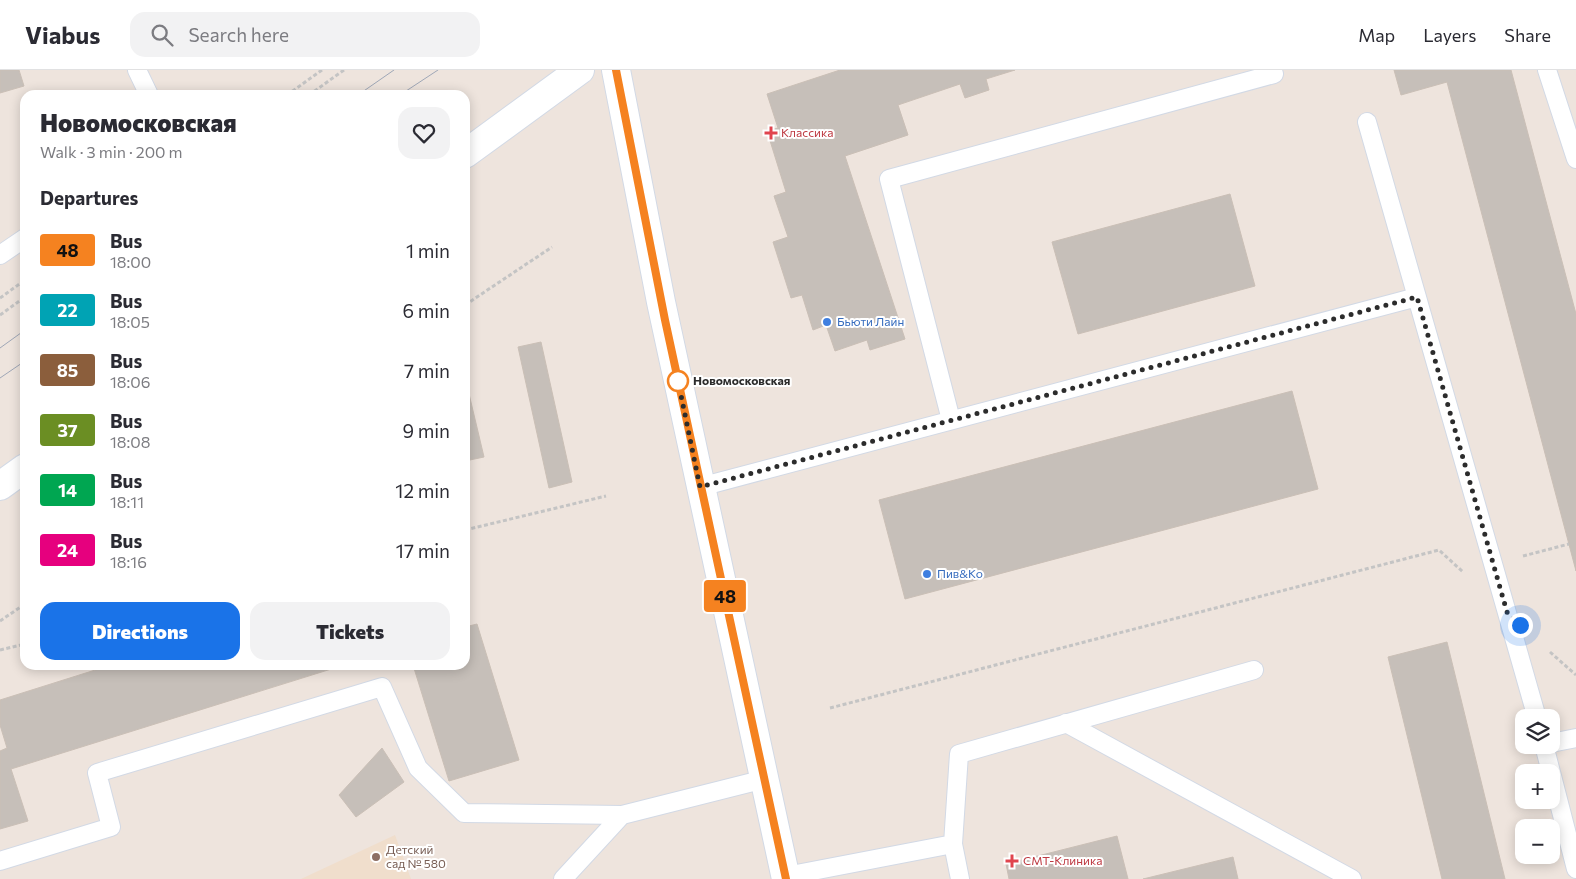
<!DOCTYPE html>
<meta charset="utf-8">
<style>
body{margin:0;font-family:Commissioner,sans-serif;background:#f2f2f3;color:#2b2b33;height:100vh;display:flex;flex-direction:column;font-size:19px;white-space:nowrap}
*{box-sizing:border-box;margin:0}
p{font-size:16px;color:#7c7c81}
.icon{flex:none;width:28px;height:28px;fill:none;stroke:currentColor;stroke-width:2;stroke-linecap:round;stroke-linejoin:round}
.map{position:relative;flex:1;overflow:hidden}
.panel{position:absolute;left:20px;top:20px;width:450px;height:580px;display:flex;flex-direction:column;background:#fff;border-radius:15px;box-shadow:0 2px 12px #0003}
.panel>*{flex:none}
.badge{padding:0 10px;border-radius:4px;font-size:18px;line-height:32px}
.buttons{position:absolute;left:1515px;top:639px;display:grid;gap:10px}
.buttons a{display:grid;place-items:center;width:45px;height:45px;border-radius:10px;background:#fff;box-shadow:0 2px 12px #0003;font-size:25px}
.you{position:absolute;width:25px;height:25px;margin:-12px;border:4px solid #fff;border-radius:50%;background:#1a73e8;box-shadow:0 0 0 8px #1a73e833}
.map>.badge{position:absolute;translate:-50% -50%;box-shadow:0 0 0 2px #fff}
h2{padding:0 20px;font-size:19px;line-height:45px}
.round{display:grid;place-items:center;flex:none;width:52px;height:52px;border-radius:15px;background:#f2f2f3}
.summary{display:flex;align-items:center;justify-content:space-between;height:85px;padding:0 20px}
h1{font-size:24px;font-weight:800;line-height:38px}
.cta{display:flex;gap:10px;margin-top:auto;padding:10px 20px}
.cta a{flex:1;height:58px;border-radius:15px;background:#1a73e8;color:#fff;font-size:20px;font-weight:800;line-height:58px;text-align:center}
.cta a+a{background:#f2f2f3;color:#2b2b33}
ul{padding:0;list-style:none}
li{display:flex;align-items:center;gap:15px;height:60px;padding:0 20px}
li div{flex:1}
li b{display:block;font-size:19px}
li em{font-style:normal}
li .badge{min-width:55px;font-weight:700;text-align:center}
header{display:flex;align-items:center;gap:30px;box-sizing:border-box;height:70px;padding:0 25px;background:#fff;border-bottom:1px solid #e1e1e2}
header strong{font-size:24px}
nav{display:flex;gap:28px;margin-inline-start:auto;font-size:18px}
.search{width:350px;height:45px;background:#f2f2f3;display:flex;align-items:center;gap:12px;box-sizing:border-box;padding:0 18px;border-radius:15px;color:#7c7c81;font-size:19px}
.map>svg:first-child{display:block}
</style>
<header>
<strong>Viabus</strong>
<div class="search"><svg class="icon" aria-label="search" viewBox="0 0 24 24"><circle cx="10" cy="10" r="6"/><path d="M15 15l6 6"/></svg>Search here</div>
<nav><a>Map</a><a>Layers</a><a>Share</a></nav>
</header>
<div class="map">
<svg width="1576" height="809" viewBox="0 0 1576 809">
<rect width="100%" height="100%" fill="#eee4dd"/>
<path fill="#f0decc" d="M 395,765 L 411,809 L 301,809 Z"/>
<path fill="#c6bfb9" stroke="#cabfb6" d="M 0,0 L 19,0 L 24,16 L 0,23 Z
M 840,0 L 1015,0 L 986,9 L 989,20 L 965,28 L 960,14 L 898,35 L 908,65 L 845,86 L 905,269 L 870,280 L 867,270 L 835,281 L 826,255 L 813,260 L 802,225 L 791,228 L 773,172 L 788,167 L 774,126 L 786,122 L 767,61 L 778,58 L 767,24 Z
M 1394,0 L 1511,0 L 1576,244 L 1576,501 L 1447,12 L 1401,25 Z
M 1230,124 L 1255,216 L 1078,264 L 1052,172 Z
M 541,272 L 572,412 L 549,418 L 518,277 Z
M 465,307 L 484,387 L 465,391 Z
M 1292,321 L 1318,419 L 905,529 L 879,430 Z
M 477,554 L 519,690 L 449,711 L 413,595 L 465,595 L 465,557 Z
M 1447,572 L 1505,809 L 1442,809 L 1388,587 Z
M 111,595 L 344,595 L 11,699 L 28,751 L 0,759 L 0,681 L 7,678 L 0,655 L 0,630 Z
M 382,678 L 404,712 L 356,747 L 339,725 Z
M 1117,766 L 1128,809 L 1009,809 L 1006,794 Z
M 1233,787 L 1238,809 L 1143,809 Z"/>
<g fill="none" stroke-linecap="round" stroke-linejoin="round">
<defs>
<path id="service" d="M 137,0 L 149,25
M 1547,0 L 1576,89
M 1367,52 L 1537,648
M 0,185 L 25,168
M 951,350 L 889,109 L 1274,4
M 700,417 L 1417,227
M 1066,653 L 1352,809
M 1551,673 L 1576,668
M 1544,675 L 1576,799
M 953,774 L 960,809
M 0,791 L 111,757 L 97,703 L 382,617 L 418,698 L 464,743 L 622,745 L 765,709
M 786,806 L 953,774 L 959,684 L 1254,600
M 563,809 L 622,745"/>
<path id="tertiary" d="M 465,84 L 580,0
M 0,416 L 25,398"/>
<path id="secondary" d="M 616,0 L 661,232 L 786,809"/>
</defs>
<use href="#service" stroke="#d2d9e5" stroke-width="20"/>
<use href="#tertiary" stroke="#d2d9e5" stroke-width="30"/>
<use href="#secondary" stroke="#d2d9e5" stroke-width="30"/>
<path stroke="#c4c4c4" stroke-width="3" stroke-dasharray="4 2.5" stroke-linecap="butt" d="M 287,25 L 322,0
M 309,25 L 344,0
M 0,228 L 25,210
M 465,235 L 552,177
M 0,245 L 25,227
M 465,460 L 606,426
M 1523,486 L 1569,474
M 0,551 L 25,534
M 0,580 L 25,574
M 1550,582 L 1576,605
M 830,638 L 1439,480 L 1463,502"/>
<use href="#service" stroke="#fff" stroke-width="18"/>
<use href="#tertiary" stroke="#fff" stroke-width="28"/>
<use href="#secondary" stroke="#fff" stroke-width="28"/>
<path stroke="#9fa7b7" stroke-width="1" d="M 358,25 L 394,0
M 400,25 L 438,0
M 0,278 L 25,260
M 0,308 L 25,291"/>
</g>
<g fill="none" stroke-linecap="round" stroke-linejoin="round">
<defs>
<path id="line" d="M 616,0 L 665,250 L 786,809"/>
</defs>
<use href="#line" stroke="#fff" stroke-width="11"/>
<use href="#line" stroke="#f58220" stroke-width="8"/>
<path stroke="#2c2c2c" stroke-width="5" stroke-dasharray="0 9" d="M 678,311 L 677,306 L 700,417 L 1417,227 L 1507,542 L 1520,555"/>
</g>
<g fill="#e0444e" stroke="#fff" stroke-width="2">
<path d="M768.5 55.5h5v5h5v5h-5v5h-5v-5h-5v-5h5z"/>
<path d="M1009.5 783.5h5v5h5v5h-5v5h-5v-5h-5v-5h5z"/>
</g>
<g fill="#3f7fe0" stroke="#fff" stroke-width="2">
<circle cx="827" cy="252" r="5"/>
<circle cx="927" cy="504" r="5"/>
</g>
<circle fill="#fff" stroke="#f58220" stroke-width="2.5" cx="678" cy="311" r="10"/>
<circle fill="#8d6e63" stroke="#fff" stroke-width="2" cx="376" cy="787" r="5"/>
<g text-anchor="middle" stroke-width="4" stroke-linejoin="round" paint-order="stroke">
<g font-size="12" fill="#be3a42" stroke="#fff" text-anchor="start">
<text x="781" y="67">Классика</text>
<text x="1023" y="795">СМТ-Клиника</text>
</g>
<g font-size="12" fill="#366cbe" stroke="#fff" text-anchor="start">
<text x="837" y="256">Бьюти Лайн</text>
<text x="937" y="508">Пив&amp;Ко</text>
</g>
<g font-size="12" font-weight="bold" fill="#2c2c2c" stroke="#fff" text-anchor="start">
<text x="693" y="315">Новомосковская</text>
</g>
<g font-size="12" fill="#785e54" stroke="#fff" text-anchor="start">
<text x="386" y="784">Детский<tspan x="386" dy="14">сад № 580</tspan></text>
</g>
</g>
</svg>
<div class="buttons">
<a><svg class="icon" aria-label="layers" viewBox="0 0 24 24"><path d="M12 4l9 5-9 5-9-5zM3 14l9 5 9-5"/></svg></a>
<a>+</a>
<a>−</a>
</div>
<div class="you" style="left:1520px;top:555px"></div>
<b class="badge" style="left:725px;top:526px;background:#f58220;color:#111">48</b>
<section class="panel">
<div class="summary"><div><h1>Новомосковская</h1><p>Walk · 3 min · 200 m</p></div><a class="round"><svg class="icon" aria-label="heart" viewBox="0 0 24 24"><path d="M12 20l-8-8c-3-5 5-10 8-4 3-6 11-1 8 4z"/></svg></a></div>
<h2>Departures</h2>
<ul>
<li><span class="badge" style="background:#f58220;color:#111">48</span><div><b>Bus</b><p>18:00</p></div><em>1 min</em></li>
<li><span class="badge" style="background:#00a3b4;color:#fff">22</span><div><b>Bus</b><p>18:05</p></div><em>6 min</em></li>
<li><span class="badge" style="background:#8b5e3c;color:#fff">85</span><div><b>Bus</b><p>18:06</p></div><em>7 min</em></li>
<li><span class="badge" style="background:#6b8e23;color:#fff">37</span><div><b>Bus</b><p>18:08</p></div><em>9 min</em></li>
<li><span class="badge" style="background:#00a651;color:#fff">14</span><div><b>Bus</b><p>18:11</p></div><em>12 min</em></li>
<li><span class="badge" style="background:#e6007e;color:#fff">24</span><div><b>Bus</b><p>18:16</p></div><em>17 min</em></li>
</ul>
<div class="cta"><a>Directions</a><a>Tickets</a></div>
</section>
</div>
